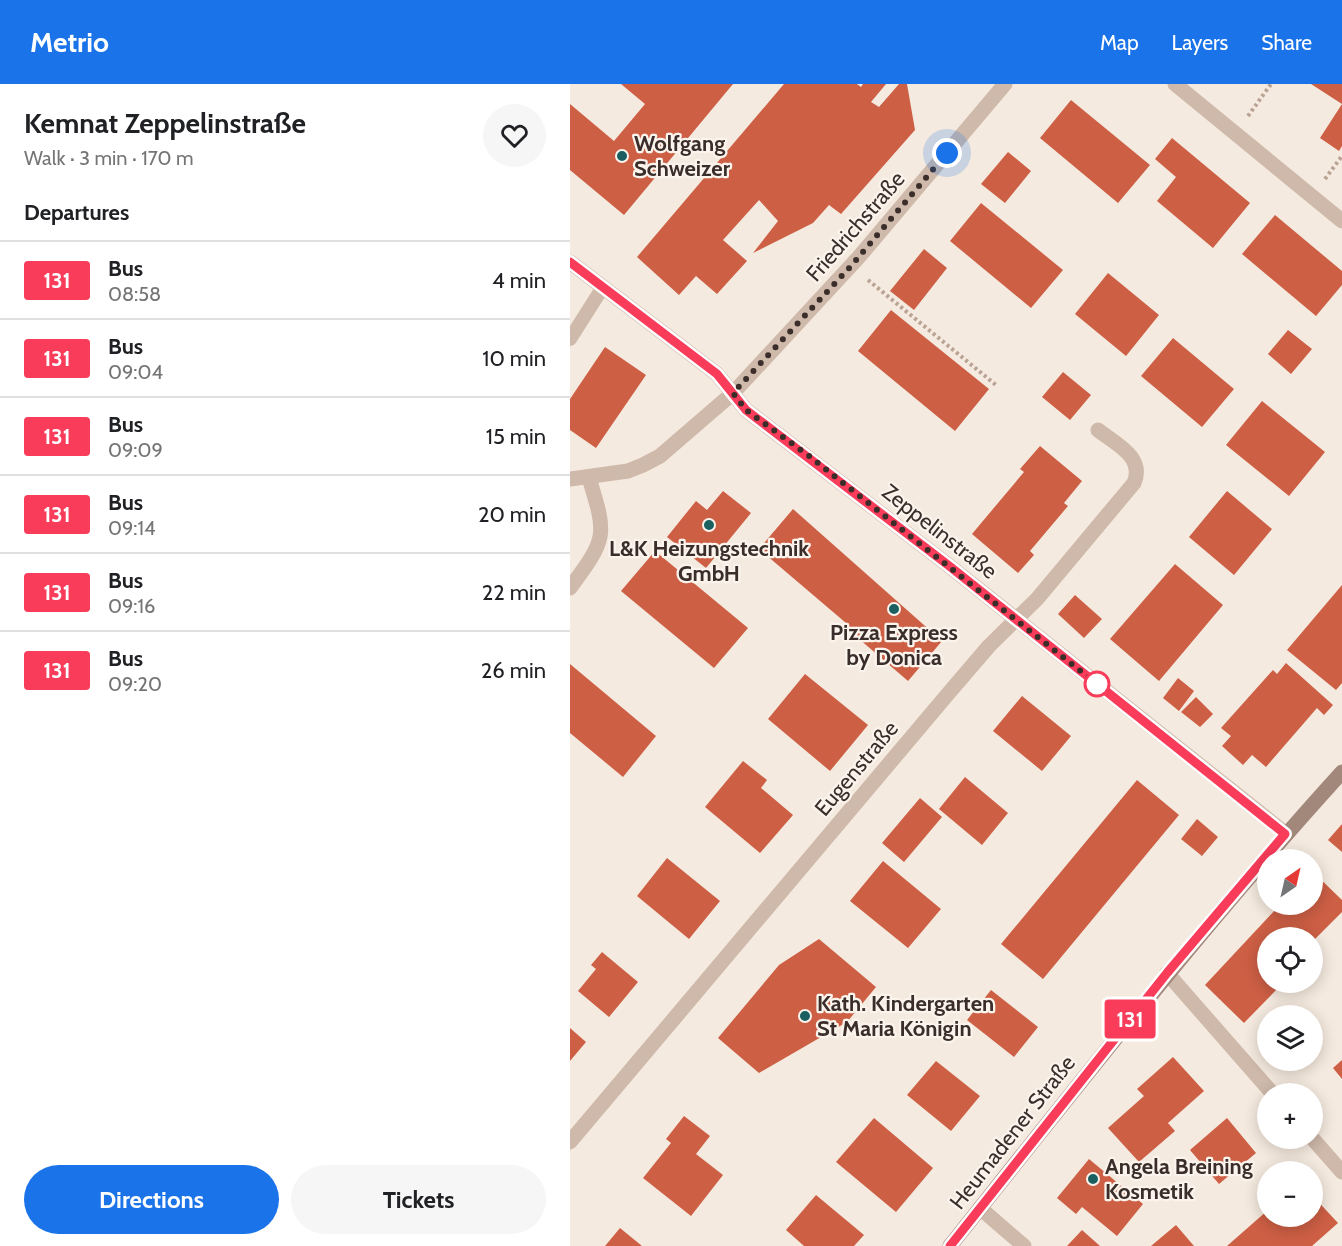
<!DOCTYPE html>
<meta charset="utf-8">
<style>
body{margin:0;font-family:Cabin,sans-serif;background:#f6f6f6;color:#202124;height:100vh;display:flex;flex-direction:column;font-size:22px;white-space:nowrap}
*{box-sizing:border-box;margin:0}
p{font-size:20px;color:#757577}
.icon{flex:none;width:33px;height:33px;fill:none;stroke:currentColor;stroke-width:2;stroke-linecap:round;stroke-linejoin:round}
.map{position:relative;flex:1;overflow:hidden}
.side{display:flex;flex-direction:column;background:#fff;width:570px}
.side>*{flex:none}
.badge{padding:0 12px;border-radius:4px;font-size:21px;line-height:39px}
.needle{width:39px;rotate:34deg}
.controls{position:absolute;left:687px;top:765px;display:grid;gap:12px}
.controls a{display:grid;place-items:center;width:66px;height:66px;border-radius:50%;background:#fff;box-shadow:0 3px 15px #0003;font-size:30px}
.you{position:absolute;width:30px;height:30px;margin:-15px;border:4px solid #fff;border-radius:50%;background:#1a73e8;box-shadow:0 0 0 9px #1a73e833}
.map>.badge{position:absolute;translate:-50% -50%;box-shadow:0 0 0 3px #fff}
h2{padding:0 24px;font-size:22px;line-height:54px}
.round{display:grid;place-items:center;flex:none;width:63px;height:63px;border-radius:32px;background:#f6f6f6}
.head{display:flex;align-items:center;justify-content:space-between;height:102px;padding:0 24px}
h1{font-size:28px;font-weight:700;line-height:45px}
.button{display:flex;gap:12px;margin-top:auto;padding:12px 24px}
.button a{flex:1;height:69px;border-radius:36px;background:#1a73e8;color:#fff;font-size:24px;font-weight:700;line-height:69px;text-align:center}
.button a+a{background:#f6f6f6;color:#202124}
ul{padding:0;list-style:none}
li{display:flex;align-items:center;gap:18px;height:78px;padding:0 24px;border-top:2px solid #e0e0e0}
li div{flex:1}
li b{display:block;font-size:22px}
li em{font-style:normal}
li .badge{min-width:66px;font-weight:700;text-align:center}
header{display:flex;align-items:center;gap:36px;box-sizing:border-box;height:84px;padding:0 30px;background:#1a73e8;color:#fff}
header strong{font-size:28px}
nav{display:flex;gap:33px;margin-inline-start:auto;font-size:21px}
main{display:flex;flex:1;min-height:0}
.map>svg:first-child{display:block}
</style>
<header>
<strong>Metrio</strong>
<nav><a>Map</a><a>Layers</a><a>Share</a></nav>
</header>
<main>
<section class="side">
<div class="head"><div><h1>Kemnat Zeppelinstraße</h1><p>Walk · 3 min · 170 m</p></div><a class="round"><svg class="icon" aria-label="heart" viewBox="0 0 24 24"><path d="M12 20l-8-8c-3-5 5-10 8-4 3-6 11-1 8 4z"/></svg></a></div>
<h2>Departures</h2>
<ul>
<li><span class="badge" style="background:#f83c5a;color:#fff">131</span><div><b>Bus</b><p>08:58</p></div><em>4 min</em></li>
<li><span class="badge" style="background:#f83c5a;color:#fff">131</span><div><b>Bus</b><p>09:04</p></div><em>10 min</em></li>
<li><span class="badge" style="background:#f83c5a;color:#fff">131</span><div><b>Bus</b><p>09:09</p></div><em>15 min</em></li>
<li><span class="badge" style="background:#f83c5a;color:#fff">131</span><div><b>Bus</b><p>09:14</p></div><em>20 min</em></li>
<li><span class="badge" style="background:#f83c5a;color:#fff">131</span><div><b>Bus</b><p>09:16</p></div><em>22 min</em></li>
<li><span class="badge" style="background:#f83c5a;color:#fff">131</span><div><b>Bus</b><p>09:20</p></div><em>26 min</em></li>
</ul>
<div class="button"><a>Directions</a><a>Tickets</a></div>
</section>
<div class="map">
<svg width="772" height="1162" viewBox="0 0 772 1162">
<rect width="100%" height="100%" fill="#f5eadf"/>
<path fill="#cd5f45" d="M 51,0 L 163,0 L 54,131 L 0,86 L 0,20 L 44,57 L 75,20 Z
M 214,0 L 287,0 L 291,3 L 293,0 L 316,0 L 301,18 L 309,23 L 329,0 L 337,0 L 345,46 L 271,130 L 259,121 L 243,139 L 183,169 L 208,137 L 189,116 L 153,156 L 177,177 L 147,210 L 126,192 L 109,211 L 67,173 Z
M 741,0 L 772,0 L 772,62 L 769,67 L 750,54 L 772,20 Z
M 501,16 L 580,81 L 548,119 L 470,54 Z
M 602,54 L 680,119 L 643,164 L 587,117 L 606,93 L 585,75 Z
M 438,68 L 461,87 L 435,119 L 411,100 Z
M 411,119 L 493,186 L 461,224 L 380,157 Z
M 705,131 L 772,187 L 772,201 L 746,232 L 672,170 Z
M 354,165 L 377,184 L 344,226 L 320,207 Z
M 538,189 L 589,231 L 556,272 L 505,230 Z
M 321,226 L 419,305 L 385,347 L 288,267 Z
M 718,246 L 742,265 L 721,290 L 698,270 Z
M 603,254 L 664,305 L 632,343 L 571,292 Z
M 35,263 L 76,291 L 26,364 L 0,346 L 0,315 Z
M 493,288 L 521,311 L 500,336 L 472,313 Z
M 692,317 L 755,368 L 719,412 L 656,361 Z
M 470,362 L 512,397 L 494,419 L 498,422 L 460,467 L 464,471 L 448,489 L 402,450 L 454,388 L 450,385 Z
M 153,407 L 181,429 L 136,484 L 97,453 L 126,417 L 137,426 Z
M 657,407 L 702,445 L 664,491 L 619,453 Z
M 223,425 L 372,557 L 338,597 L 274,542 L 276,539 L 189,465 Z
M 85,467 L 178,544 L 144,584 L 51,507 Z
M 605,480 L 653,521 L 589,597 L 540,555 Z
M 772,501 L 772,599 L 766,606 L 717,566 Z
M 505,511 L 532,535 L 514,554 L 488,530 Z
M 716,579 L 763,621 L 754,631 L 747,624 L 696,683 L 682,671 L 673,681 L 652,662 L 661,652 L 651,644 L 703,586 L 707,590 Z
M 0,580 L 86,652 L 53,693 L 0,649 Z
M 235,590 L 298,641 L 260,687 L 198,635 Z
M 608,594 L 624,607 L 609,627 L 593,614 Z
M 452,612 L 501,652 L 472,687 L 423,647 Z
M 626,613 L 643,630 L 630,643 L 611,628 Z
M 173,677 L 197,696 L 191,704 L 223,731 L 190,769 L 135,723 Z
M 395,693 L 438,729 L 412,761 L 369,725 Z
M 567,696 L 609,731 L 473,895 L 431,860 Z
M 350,714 L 372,733 L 334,778 L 312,759 Z
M 627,735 L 648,753 L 632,772 L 611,755 Z
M 772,740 L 772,768 L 758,756 Z
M 97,774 L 150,817 L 119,855 L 67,812 Z
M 313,777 L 371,825 L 338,864 L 280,817 Z
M 742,787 L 772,816 L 772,828 L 742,858 L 742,854 L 698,854 L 698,898 L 706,898 L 710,902 L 674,939 L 635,901 L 706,825 L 703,823 L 705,820 L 742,820 Z
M 249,855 L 306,903 L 277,938 L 189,989 L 148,954 L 209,881 Z
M 32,868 L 68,898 L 39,933 L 8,907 L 26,885 L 21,881 Z
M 421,906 L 468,943 L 444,973 L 397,936 Z
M 0,944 L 16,958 L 0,977 Z
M 603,973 L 634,1007 L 598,1039 L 605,1047 L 569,1078 L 538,1044 L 574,1012 L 567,1005 Z
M 772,976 L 772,995 L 763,984 Z
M 366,977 L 410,1012 L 381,1047 L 337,1011 Z
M 114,1032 L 140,1052 L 126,1070 L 153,1091 L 121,1132 L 73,1094 L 101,1059 L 96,1055 Z
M 304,1034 L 363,1084 L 326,1128 L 266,1078 Z
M 657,1034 L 686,1069 L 649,1100 L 620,1066 Z
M 519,1075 L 573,1120 L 547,1152 L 512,1123 L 506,1130 L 487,1114 Z
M 246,1111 L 294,1151 L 284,1162 L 234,1162 L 216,1146 Z
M 742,1111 L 768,1139 L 742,1162 L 657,1162 L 698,1126 L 698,1132 L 742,1132 Z
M 606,1141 L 624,1162 L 581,1162 Z
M 50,1144 L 72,1162 L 35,1162 Z
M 512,1146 L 530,1162 L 497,1162 Z"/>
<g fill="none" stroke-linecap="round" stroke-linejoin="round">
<path stroke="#baa394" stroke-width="4" stroke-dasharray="3 3" stroke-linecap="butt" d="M 678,32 L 701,0
M 755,95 L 772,72
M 298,196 L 426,301"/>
<path stroke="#ceb9aa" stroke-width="14" d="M 0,255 L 33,203"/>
<path stroke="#ceb9aa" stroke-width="15" d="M 605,0 L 772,137
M 0,178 L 147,290 L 176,326 L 378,481 L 715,749
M 0,395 L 58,387 L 73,381 L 90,372 L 163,309 L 288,174 L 435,0
M 0,504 C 37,454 37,452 19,394
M 597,889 L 703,1010
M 742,1054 L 772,1088
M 0,1058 L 377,611 L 419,562 L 467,515 L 564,399 C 575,373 546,360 528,346
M 410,1124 L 454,1162"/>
<path stroke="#a2877b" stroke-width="15" d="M 380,1162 C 508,1001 634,840 772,688"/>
</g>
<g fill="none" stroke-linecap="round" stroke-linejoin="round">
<defs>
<path id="line" d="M 0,178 L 147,290 L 176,326 L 378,481 L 715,750 L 597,889 L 380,1162"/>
</defs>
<use href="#line" stroke="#fff" stroke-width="14"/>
<use href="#line" stroke="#f83c5a" stroke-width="9"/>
<path stroke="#3b2e2a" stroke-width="6" stroke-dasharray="0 10.8" d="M 377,69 L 281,182 L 163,309 L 176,326 L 239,372 L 527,600"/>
</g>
<g fill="#1c5f60" stroke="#fbf4ed" stroke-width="2">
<circle cx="52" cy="72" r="6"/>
<circle cx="139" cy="441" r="6"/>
<circle cx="324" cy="525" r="6"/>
<circle cx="235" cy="932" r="6"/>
<circle cx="523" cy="1095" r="6"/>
</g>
<circle fill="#fff" stroke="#f83c5a" stroke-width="3" cx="527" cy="600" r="12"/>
<g text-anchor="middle" stroke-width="4.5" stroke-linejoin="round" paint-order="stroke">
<g font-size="22" font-weight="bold" fill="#3b2e2a" stroke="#fbf4ed" text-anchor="start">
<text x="64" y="67">Wolfgang<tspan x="64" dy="25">Schweizer</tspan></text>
<text x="139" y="472" text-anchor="middle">L&amp;K Heizungstechnik<tspan x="139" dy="25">GmbH</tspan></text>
<text x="324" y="556" text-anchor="middle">Pizza Express<tspan x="324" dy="25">by Donica</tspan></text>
<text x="247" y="927">Kath. Kindergarten<tspan x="247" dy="25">St Maria Königin</tspan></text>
<text x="535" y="1090">Angela Breining<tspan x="535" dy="25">Kosmetik</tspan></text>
</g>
<g font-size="22" fill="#3b2e2a" stroke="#fbf4ed">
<text transform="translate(285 142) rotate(-49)" y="8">Friedrichstraße</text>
<text transform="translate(370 447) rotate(38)" y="8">Zeppelinstraße</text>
<text transform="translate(286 684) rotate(-50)" y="8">Eugenstraße</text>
<text transform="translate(442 1048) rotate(-52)" y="8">Heumadener Straße</text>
</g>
</g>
</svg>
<div class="controls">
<a><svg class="needle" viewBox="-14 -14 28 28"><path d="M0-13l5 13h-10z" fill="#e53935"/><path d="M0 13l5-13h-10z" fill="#757577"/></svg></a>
<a><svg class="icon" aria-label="locate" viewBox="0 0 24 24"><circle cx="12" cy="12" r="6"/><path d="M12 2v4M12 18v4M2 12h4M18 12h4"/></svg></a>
<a><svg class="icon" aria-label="layers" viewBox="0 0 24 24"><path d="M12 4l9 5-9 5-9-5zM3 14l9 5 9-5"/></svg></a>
<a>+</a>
<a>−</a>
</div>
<div class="you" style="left:377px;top:69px"></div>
<b class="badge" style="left:560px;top:935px;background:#f83c5a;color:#fff">131</b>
</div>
</main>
